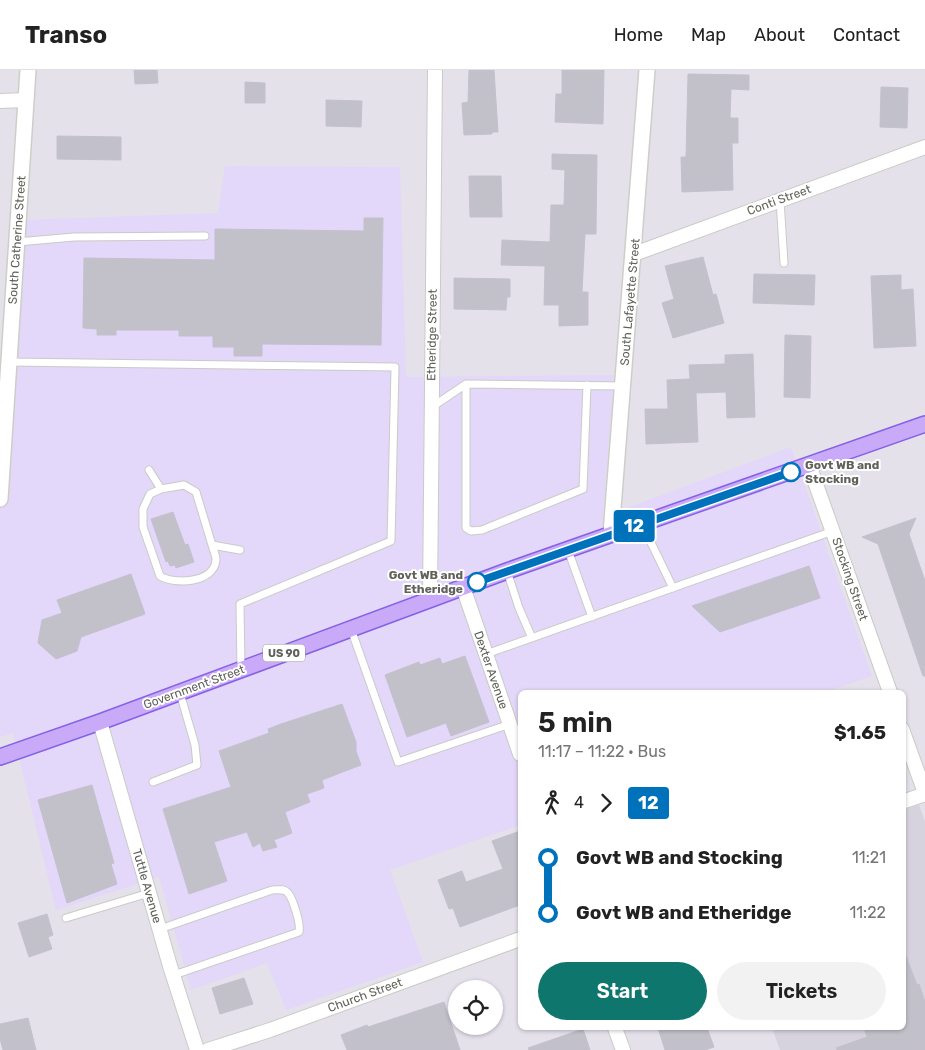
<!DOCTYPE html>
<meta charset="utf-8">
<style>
body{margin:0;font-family:Rubik,sans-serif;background:#f2f2f2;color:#222;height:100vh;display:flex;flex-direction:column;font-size:19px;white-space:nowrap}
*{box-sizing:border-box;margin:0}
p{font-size:16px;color:#767676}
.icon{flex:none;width:28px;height:28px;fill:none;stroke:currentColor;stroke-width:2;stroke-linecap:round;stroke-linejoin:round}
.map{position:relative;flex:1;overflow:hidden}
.sheet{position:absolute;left:518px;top:620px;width:388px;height:340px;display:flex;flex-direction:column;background:#fff;border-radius:8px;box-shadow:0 1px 4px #0004}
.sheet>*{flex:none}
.badge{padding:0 10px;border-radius:4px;font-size:18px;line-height:32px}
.controls{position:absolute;left:448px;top:910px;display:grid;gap:10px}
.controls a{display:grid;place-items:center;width:55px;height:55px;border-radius:50%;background:#fff;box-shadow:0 1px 4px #0004;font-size:25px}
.map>.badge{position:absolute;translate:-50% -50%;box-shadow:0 0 0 2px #fff}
.legs{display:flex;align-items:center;gap:8px;height:55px;padding:0 20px;font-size:16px}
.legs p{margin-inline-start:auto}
.overview{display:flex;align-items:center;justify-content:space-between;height:85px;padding:0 20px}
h1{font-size:28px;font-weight:600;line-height:38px}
.primary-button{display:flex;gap:10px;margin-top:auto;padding:10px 20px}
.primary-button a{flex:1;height:58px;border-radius:30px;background:#0f766e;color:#fff;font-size:20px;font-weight:600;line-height:58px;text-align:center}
.primary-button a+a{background:#f2f2f2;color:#222}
ul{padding:0 20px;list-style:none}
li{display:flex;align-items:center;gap:18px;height:55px;font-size:19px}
li i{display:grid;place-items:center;width:8px;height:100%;margin:0 6px;background:currentColor}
li i::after{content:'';width:12px;height:12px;margin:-6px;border:4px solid;border-radius:50%;background:#fff}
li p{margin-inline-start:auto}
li:first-child i{background:linear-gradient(#0000 50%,currentColor 0)}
li:last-child i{background:linear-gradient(currentColor 50%,#0000 0)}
header{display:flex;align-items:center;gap:30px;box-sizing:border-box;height:70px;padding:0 25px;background:#fff;border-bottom:1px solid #e0e0e0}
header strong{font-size:24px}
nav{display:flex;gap:28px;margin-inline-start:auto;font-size:18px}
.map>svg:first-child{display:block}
</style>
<header>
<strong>Transo</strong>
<nav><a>Home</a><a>Map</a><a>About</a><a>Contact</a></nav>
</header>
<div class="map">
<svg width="925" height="980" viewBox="0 0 925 980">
<rect width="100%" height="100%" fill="#e5e1eb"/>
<path fill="#e3d7fa" d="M 225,96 L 400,97 L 406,307 L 614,305 L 603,447 L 791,377 L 872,606 L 825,622 L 520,622 L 520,755 L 390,800 L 423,892 L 286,940 L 267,893 L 191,920 L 159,807 L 56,840 L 13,663 L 0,667 L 0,412 L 9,411 L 25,150 L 218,143 Z"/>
<path fill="#d6d3de" d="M 919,735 L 925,752 L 925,980 L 780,980 L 772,958 L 902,958 L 903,740 Z"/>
<path fill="#c2c0c9" stroke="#c4c0cf" d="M 134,0 L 157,0 L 158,13 L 135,14 Z
M 469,0 L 494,0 L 498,62 L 492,62 L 492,64 L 464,65 L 462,33 L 468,32 Z
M 562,0 L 604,0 L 603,54 L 555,52 L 556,24 L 562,24 Z
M 688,4 L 749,5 L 749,20 L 731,19 L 730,48 L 738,48 L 738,73 L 732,73 L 733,120 L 682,122 L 681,87 L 686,87 Z
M 245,12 L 265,13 L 265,33 L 245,33 Z
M 881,17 L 908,18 L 907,58 L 880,57 Z
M 326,30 L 362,31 L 361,57 L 326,56 Z
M 57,66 L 121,67 L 121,90 L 57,89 Z
M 552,84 L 597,85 L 596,164 L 585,164 L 582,222 L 588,222 L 588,255 L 559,256 L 559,235 L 544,235 L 545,196 L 501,195 L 502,170 L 550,172 L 551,135 L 564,135 L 565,100 L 552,99 Z
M 469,106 L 501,106 L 502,147 L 470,147 Z
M 364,148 L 383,148 L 381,275 L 262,274 L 262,286 L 234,286 L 234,277 L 213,277 L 213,266 L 179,266 L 179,260 L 116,260 L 116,265 L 97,265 L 97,259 L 83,258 L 84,188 L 215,190 L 215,159 L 364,161 Z
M 703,187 L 713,225 L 716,224 L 724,253 L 673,268 L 662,233 L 674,229 L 665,196 Z
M 754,204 L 815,205 L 814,235 L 753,233 Z
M 901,205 L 901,220 L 913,219 L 916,276 L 874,278 L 871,206 Z
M 454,208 L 510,209 L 510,227 L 507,227 L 506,240 L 454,239 Z
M 785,265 L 811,266 L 810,328 L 784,327 Z
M 753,284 L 755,347 L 727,348 L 726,322 L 696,323 L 698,372 L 646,374 L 645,339 L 668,339 L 667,310 L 690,309 L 689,295 L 725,294 L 725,285 Z
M 173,442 L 185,475 L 188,474 L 194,492 L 176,498 L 175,495 L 170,496 L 168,491 L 166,492 L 151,449 Z
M 916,448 L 909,464 L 925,511 L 925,606 L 923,606 L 878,474 L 862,467 Z
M 809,496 L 820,528 L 720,562 L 692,536 Z
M 131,504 L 145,544 L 81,567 L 77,581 L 56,589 L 38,573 L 42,550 L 62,543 L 57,530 Z
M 465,586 L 489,652 L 451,666 L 446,653 L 407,667 L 385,605 L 419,592 L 420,595 L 440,588 L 442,594 Z
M 342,634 L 356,672 L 356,681 L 361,695 L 322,710 L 324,718 L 307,724 L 310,732 L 285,742 L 292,763 L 274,770 L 277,777 L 263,781 L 260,773 L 253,777 L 247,762 L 214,772 L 227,811 L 189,824 L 163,739 L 231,717 L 219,681 L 269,663 L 268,659 L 281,654 Z
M 92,715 L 114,793 L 111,794 L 117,814 L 67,833 L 38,730 Z
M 520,761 L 520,835 L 460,857 L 453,838 L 449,839 L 438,810 L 462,801 L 466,812 L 503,799 L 492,771 Z
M 47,844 L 53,865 L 48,867 L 52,879 L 29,887 L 18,853 Z
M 904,881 L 917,915 L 919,914 L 925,932 L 925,980 L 837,980 L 836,978 L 867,967 L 864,958 L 902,958 L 902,882 Z
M 244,908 L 253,934 L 220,944 L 212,918 Z
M 444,932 L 460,980 L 347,980 L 341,965 L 367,955 L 368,957 Z
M 28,948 L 36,980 L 3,980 L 0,969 L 0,954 Z
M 658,958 L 707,958 L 714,977 L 705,980 L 665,980 Z
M 583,959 L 590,980 L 529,980 L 528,978 Z"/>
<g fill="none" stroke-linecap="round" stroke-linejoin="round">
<defs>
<path id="lane" d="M 780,130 L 784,193
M 17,172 L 74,167 L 205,166
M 9,292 L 395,297 L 391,471 L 240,534 L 241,599
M 466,314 L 466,458 L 471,461 L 482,460 L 583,419 L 587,315
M 432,337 L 466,314 L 623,316
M 149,400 L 161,419
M 642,454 L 673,518
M 212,475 C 213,479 216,485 216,490 C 214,513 175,515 160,506 L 143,457 L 143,439 L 150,424 L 161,419 L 184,415 L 196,422 L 212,475 L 240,480
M 568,480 L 592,547
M 507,501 L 519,538 L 532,568
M 351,559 L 398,692 L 510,654
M 486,584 L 833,461
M 153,712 L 197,695 L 195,675 L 180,623
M 66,848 L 149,823
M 160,859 L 272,820 C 278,820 284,818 288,823 C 293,829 301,854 299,862 L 174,905"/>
<path id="street" d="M 0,31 L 26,30
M 634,184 L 925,77
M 809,395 L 890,622
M 463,517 L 520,684
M 430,529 L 435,0
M 100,652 L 170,896 L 197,980
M 902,659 L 925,723
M 902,732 L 925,724
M 615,958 L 623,980
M 208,980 L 270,960 L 520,869"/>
<path id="secondary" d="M 0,429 L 28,0
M 611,464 L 647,0"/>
<path id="primary" d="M 0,687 L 100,652 L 507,501 L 925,354"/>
</defs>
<use href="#lane" stroke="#cacbc5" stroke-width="9"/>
<use href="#street" stroke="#cacbc5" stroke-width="16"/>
<use href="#secondary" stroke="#cdcfc7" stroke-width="18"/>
<use href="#primary" stroke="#8561e5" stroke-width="18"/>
<use href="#lane" stroke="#fff" stroke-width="7"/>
<use href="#street" stroke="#fff" stroke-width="14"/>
<use href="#secondary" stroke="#fff" stroke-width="15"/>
<use href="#primary" stroke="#c9aaf8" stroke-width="15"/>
</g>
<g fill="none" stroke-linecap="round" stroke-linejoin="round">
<defs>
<path id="line-1" d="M 477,512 L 791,402"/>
</defs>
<use href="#line-1" stroke="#fff" stroke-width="11"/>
<use href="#line-1" stroke="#0072bc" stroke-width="8"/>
</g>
<g fill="#fff" stroke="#0072bc" stroke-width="2.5">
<circle cx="791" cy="402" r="9"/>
<circle cx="477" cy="512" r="9"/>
</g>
<g text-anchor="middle" stroke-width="4" stroke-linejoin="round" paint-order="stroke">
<rect fill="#fff" stroke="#90908c" stroke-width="1" x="263" y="574.5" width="42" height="17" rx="4"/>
<g font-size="11" font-weight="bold" fill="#60615a">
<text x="284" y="587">US 90</text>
</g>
<g font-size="12" fill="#60615a" stroke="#fff">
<text transform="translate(779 130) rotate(-20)" y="4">Conti Street</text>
<text transform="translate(17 170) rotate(-86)" y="4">South Catherine Street</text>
<text transform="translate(630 232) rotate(-85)" y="4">South Lafayette Street</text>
<text transform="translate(432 265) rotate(-89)" y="4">Etheridge Street</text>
<text transform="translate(850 509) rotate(71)" y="4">Stocking Street</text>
<text transform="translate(491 600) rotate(71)" y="4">Dexter Avenue</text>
<text transform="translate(194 617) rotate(-20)" y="4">Government Street</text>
<text transform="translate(147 816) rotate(74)" y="4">Tuttle Avenue</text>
<text transform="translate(365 925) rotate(-20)" y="4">Church Street</text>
</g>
<g font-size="12" font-weight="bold" fill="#60615a" stroke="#fff" text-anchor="start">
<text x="805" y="399">Govt WB and<tspan x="805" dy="14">Stocking</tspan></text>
<text x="463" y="509" text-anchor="end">Govt WB and<tspan x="463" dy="14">Etheridge</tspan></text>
</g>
</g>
</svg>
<div class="controls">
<a><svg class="icon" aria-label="locate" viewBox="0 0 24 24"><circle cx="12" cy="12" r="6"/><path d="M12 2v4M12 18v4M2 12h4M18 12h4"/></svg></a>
</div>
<b class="badge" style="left:634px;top:456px;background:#0072bc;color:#fff">12</b>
<section class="sheet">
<div class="overview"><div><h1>5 min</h1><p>11:17 – 11:22 · Bus</p></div><b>$1.65</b></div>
<div class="legs"><svg class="icon" aria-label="walk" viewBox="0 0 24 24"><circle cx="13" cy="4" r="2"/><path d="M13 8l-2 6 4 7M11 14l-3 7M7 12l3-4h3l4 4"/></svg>4<svg class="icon" aria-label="forward" viewBox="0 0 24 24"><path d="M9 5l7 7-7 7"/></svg><b class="badge" style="background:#0072bc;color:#fff">12</b></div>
<ul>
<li><i style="color:#0072bc"></i><b>Govt WB and Stocking</b><p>11:21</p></li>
<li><i style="color:#0072bc"></i><b>Govt WB and Etheridge</b><p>11:22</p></li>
</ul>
<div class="primary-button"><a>Start</a><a>Tickets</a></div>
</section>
</div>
